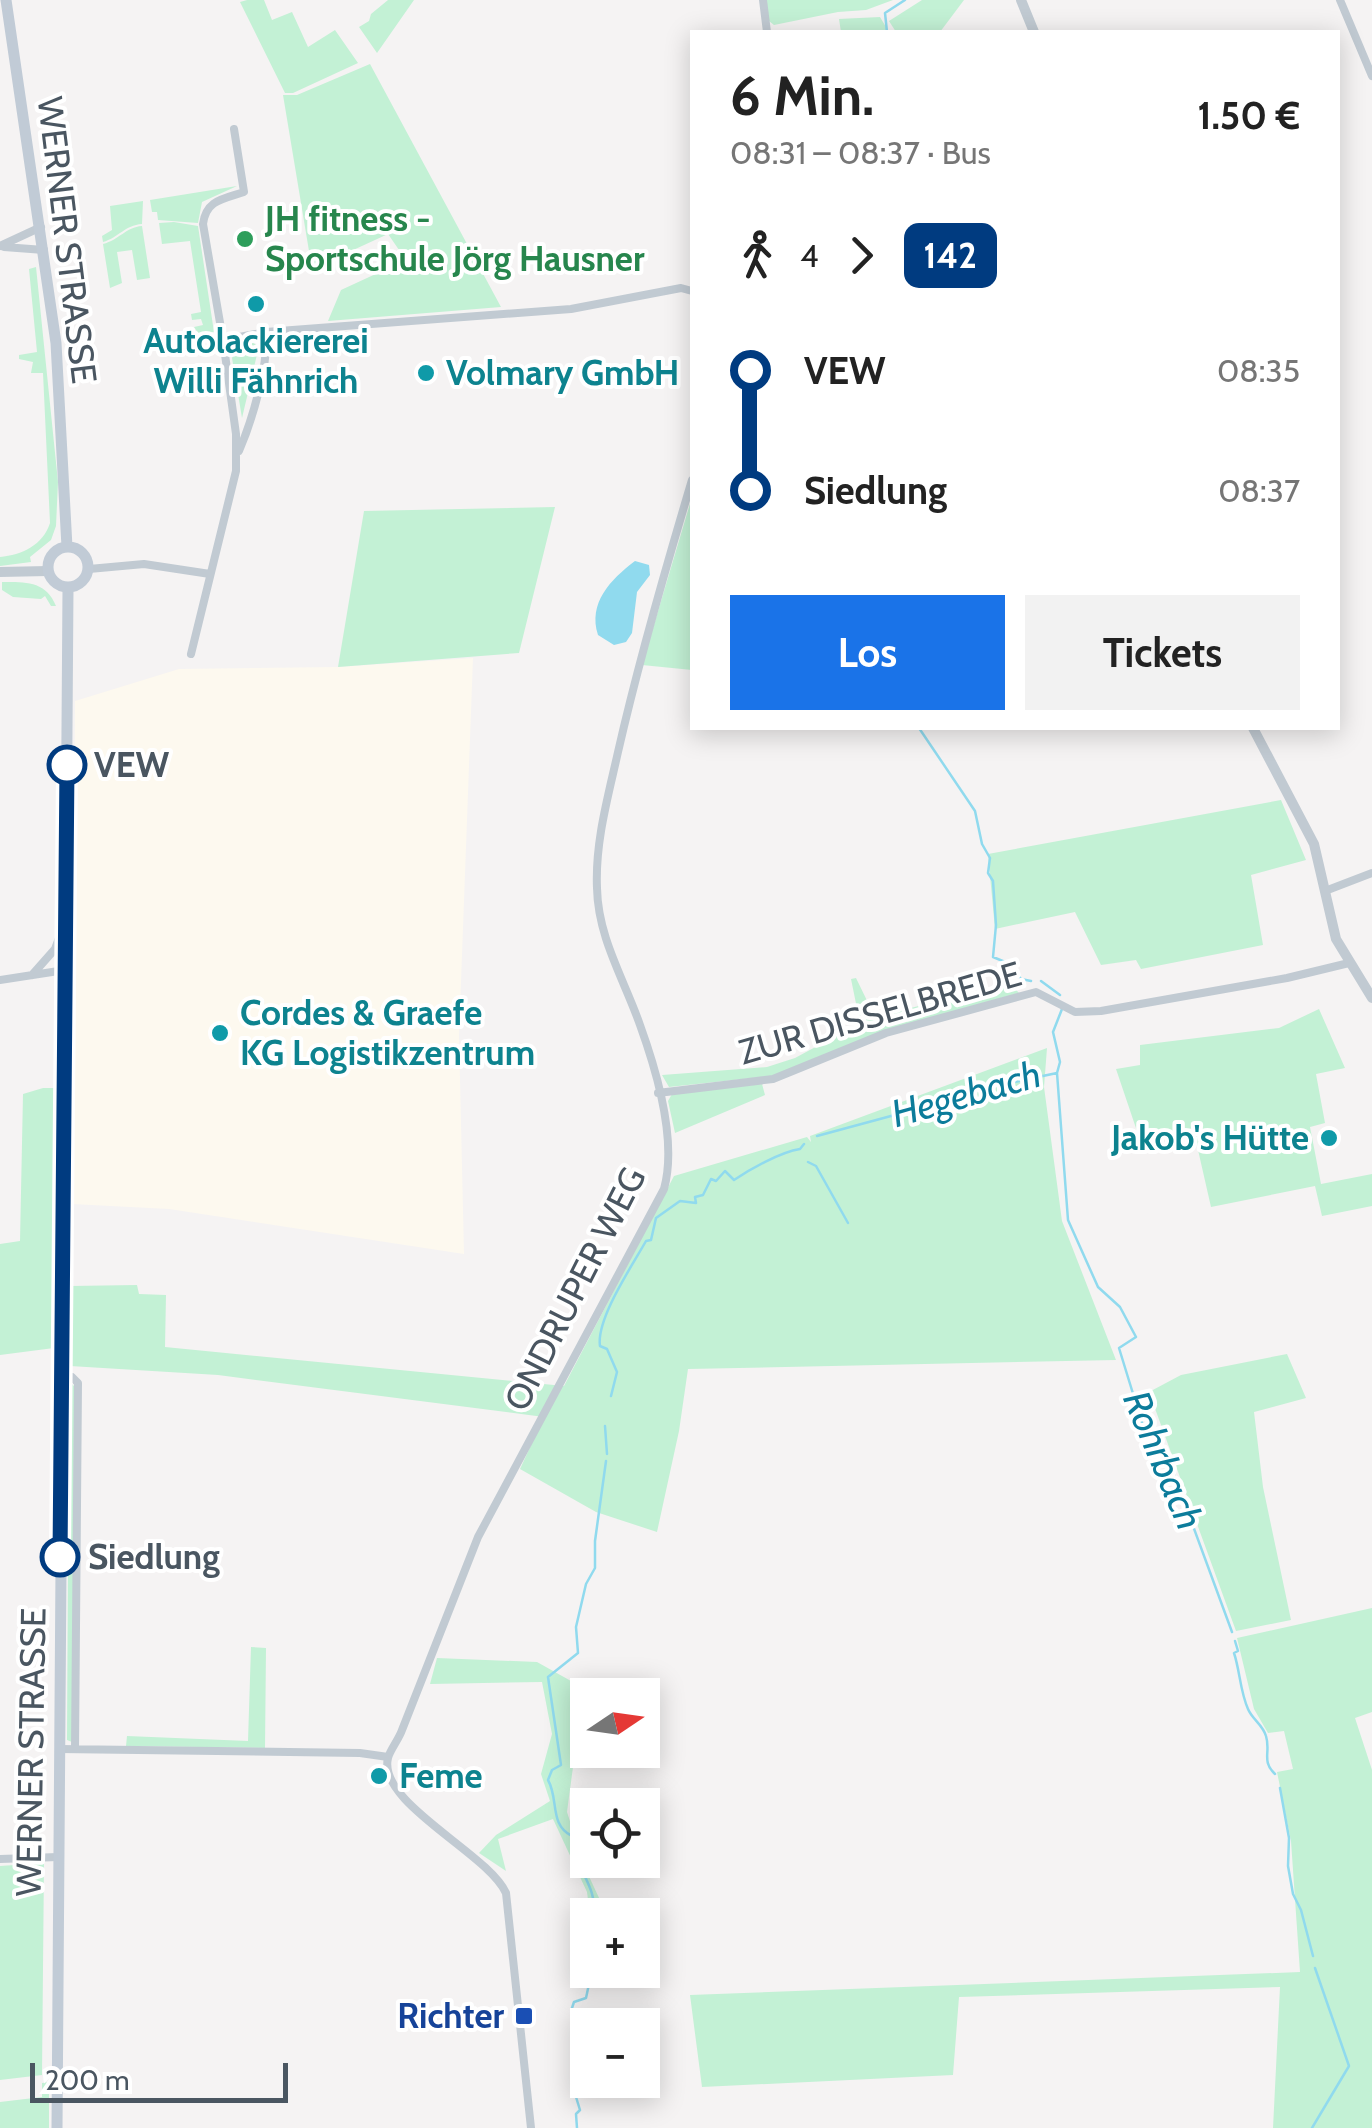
<!DOCTYPE html>
<html lang="de">
<meta charset="utf-8">
<style>
body{margin:0;font-family:Cabin,sans-serif;background:#f2f2f2;color:#222;height:100vh;display:flex;flex-direction:column;font-size:38px;white-space:nowrap}
*{box-sizing:border-box;margin:0}
p{font-size:32px;color:#767676}
.icon{flex:none;width:55px;height:55px;fill:none;stroke:currentColor;stroke-width:2;stroke-linecap:round;stroke-linejoin:round}
.map{position:relative;flex:1;overflow:hidden}
.details{position:absolute;left:690px;top:30px;width:650px;height:700px;display:flex;flex-direction:column;background:#fff;border-radius:0px;box-shadow:0 5px 25px #0003}
.details>*{flex:none}
.badge{padding:0 20px;border-radius:15px;font-size:35px;line-height:65px}
.needle{width:65px;rotate:77deg}
.buttons{position:absolute;left:570px;top:1678px;display:grid;gap:20px}
.buttons a{display:grid;place-items:center;width:90px;height:90px;border-radius:0px;background:#fff;box-shadow:0 5px 25px #0003;font-size:50px}
.scale{position:absolute;left:30px;bottom:25px;width:258px;box-sizing:border-box;padding-left:10px;border:5px solid #4a5661;border-top:0;font-size:28px;line-height:35px;white-space:nowrap;color:#4a5661;-webkit-text-stroke:8px #fff;paint-order:stroke}
.map>.badge{position:absolute;translate:-50% -50%;box-shadow:0 0 0 5px #fff}
.legs{display:flex;align-items:center;gap:15px;height:110px;padding:0 40px;font-size:32px}
.legs p{margin-inline-start:auto}
.summary{display:flex;align-items:center;justify-content:space-between;height:170px;padding:0 40px}
h1{font-size:55px;font-weight:800;line-height:75px}
.primary-button{display:flex;gap:20px;margin-top:auto;padding:20px 40px}
.primary-button a{flex:1;height:115px;border-radius:0px;background:#1a73e8;color:#fff;font-size:40px;font-weight:800;line-height:115px;text-align:center}
.primary-button a+a{background:#f2f2f2;color:#222}
ul{padding:0 40px;list-style:none}
li{display:flex;align-items:center;gap:35px;height:120px;font-size:38px}
li i{display:grid;place-items:center;width:15px;height:100%;margin:0 12px;background:currentColor}
li i::after{content:'';width:25px;height:25px;margin:-12px;border:8px solid;border-radius:50%;background:#fff}
li p{margin-inline-start:auto}
li:first-child i{background:linear-gradient(#0000 50%,currentColor 0)}
li:last-child i{background:linear-gradient(currentColor 50%,#0000 0)}
.map>svg:first-child{display:block}
</style>
<div class="map">
<svg width="1372" height="2128" viewBox="0 0 1372 2128">
<rect width="100%" height="100%" fill="#f5f3f3"/>
<path fill="#fdf9ef" d="M 473,658 L 459,1036 L 464,1254 L 169,1209 L 72,1204 L 75,701 L 179,669 L 338,667 Z"/>
<path fill="#c3f1d5" d="M 247,0 L 264,0 L 272,20 L 292,12 L 308,47 L 335,30 L 358,63 L 293,93 L 285,93 L 240,2 Z
M 388,0 L 414,0 L 377,53 L 359,27 L 369,21 L 371,14 Z
M 765,0 L 893,0 L 866,10 L 838,12 L 774,25 L 769,21 Z
M 922,0 L 964,0 L 940,32 L 896,32 L 889,21 Z
M 880,17 L 889,32 L 841,32 L 839,19 Z
M 370,64 L 501,307 L 328,321 L 341,290 L 406,260 L 388,234 L 312,269 L 283,95 L 297,95 Z
M 237,186 L 202,202 L 198,223 L 158,220 L 157,212 L 152,212 L 150,200 Z
M 143,201 L 142,224 C 125,225 118,238 103,242 L 102,236 L 112,230 L 110,206 Z
M 174,222 L 198,226 L 214,332 L 198,333 L 194,327 L 203,325 L 201,319 L 192,320 L 191,314 L 201,312 L 190,241 L 162,244 L 159,223 Z
M 142,226 L 150,278 L 137,280 L 132,250 L 117,252 L 122,283 L 110,288 L 103,244 C 119,240 126,227 142,226 Z
M 36,267 L 58,482 L 56,526 L 51,540 L 30,557 L 31,562 L 0,566 L 0,557 C 22,555 43,545 50,523 L 43,373 L 31,373 L 33,362 L 19,359 L 19,355 L 37,352 L 29,269 Z
M 251,342 L 259,346 L 242,418 L 232,358 L 236,350 Z
M 692,497 L 692,670 L 642,665 Z
M 555,507 L 519,653 L 338,667 L 364,511 Z
M 2,582 C 26,582 46,581 56,606 L 51,606 L 45,596 L 41,599 L 13,597 L 2,590 Z
M 1281,800 L 1306,860 L 1251,875 L 1263,945 L 1141,969 L 1136,960 L 1101,965 L 1075,912 L 995,929 L 988,854 Z
M 856,978 L 875,1017 L 1010,983 L 1019,993 L 885,1030 L 772,1076 L 669,1087 L 662,1075 L 767,1067 L 795,1058 L 860,1023 L 851,979 Z
M 1319,1009 L 1345,1068 L 1316,1074 L 1325,1123 L 1310,1127 L 1321,1184 L 1372,1174 L 1372,1206 L 1322,1216 L 1315,1186 L 1211,1207 L 1193,1128 L 1140,1140 L 1116,1069 L 1140,1065 L 1140,1045 L 1279,1028 Z
M 1047,1048 L 1044,1087 L 1062,1221 L 1116,1360 L 688,1369 L 679,1431 L 657,1532 L 596,1512 L 520,1469 L 544,1417 L 218,1375 L 70,1366 L 70,1286 L 137,1285 L 139,1294 L 166,1295 L 165,1347 L 564,1386 L 674,1176 L 807,1137 L 811,1142 L 810,1136 Z
M 762,1084 L 765,1095 L 675,1133 L 668,1101 L 672,1094 Z
M 43,1088 L 54,1088 L 54,1348 L 0,1355 L 0,1244 L 20,1241 L 23,1094 Z
M 1287,1354 L 1306,1398 L 1254,1412 L 1263,1487 L 1291,1620 L 1236,1631 L 1149,1392 L 1181,1375 Z
M 69,1381 L 75,1387 L 72,1742 L 67,1740 Z
M 1372,1608 L 1372,1712 L 1355,1718 L 1372,1770 L 1372,2128 L 1273,2128 L 1280,1987 L 959,1997 L 953,2075 L 702,2087 L 690,1995 L 1300,1972 L 1291,1841 L 1277,1772 L 1293,1769 L 1284,1731 L 1268,1733 L 1254,1709 L 1237,1638 Z
M 251,1647 L 266,1648 L 265,1748 L 126,1746 L 127,1736 L 248,1741 Z
M 437,1658 L 537,1662 L 596,1695 L 588,1695 L 587,1723 L 575,1752 L 567,1812 L 586,1870 L 607,1915 L 590,1915 L 587,1892 L 553,1819 L 498,1839 L 506,1871 L 479,1853 L 496,1835 L 550,1801 L 541,1774 L 552,1734 L 542,1682 L 430,1684 Z
M 44,1863 L 42,2075 L 0,2080 L 0,1866 Z
M 49,2082 L 49,2128 L 0,2128 L 0,2102 L 42,2097 L 42,2083 Z"/>
<path fill="#90daee" d="M 635,561 L 649,565 L 650,575 L 637,592 L 632,633 L 626,642 L 614,645 L 598,635 C 588,603 610,580 635,561 Z"/>
<g fill="none" stroke-linecap="round" stroke-linejoin="round">
<path stroke="#90daee" stroke-width="2.5" d="M 887,32 L 885,13 L 905,0
M 919,728 L 975,811 L 982,844 L 990,858 L 988,873 L 993,881 L 996,925 L 993,957 L 1010,964 L 1021,979 L 1031,981
M 1041,981 L 1060,995
M 1057,1073 L 1068,1220 L 1098,1287 L 1120,1307 L 1136,1337 L 1119,1348 L 1142,1423 L 1175,1477 L 1232,1632
M 817,1136 L 965,1096 L 981,1089 L 1057,1073 L 1060,1062 L 1053,1032 L 1062,1009
M 808,1162 L 816,1166 L 848,1223
M 611,1396 L 617,1372 L 607,1349 L 600,1346 C 596,1319 632,1266 646,1241 L 651,1240 L 656,1218 L 680,1201 L 696,1203 L 695,1197 L 703,1195 L 711,1179 L 716,1181 L 725,1171 L 734,1180 C 749,1170 780,1152 800,1149 L 804,1144
M 605,1426 L 607,1454
M 1235,1641 L 1238,1651 L 1234,1653 C 1240,1671 1240,1691 1248,1709 C 1252,1719 1263,1725 1266,1736 C 1271,1752 1261,1761 1275,1774
M 1280,1788 L 1289,1838 L 1288,1866 L 1293,1894 L 1301,1910 L 1313,1956
M 594,1915 C 598,1886 572,1865 572,1836 C 549,1825 559,1799 548,1780 L 552,1770 L 561,1765 L 548,1677 L 578,1653 L 576,1627 L 586,1584 L 595,1568 L 595,1541 L 606,1461
M 577,2128 L 576,2114 L 580,2110 L 576,2097 L 572,2008 L 574,2002 L 586,1998 L 592,1970
M 1312,2128 L 1349,2066 L 1315,1968"/>
<path stroke="#c1cad2" stroke-width="8" d="M 763,0 L 767,32
M 1340,0 L 1372,76
M 234,129 L 244,192 C 223,199 206,200 203,224 L 223,340 L 266,332 L 571,309 L 681,288 L 692,291
M 0,246 L 41,227
M 4,247 L 44,250
M 239,451 C 252,421 269,364 266,332
M 89,569 L 144,564 L 210,574
M 191,654 L 236,471 L 236,434 L 223,340
M 1325,891 L 1372,873
M 32,975 L 55,949 L 62,930
M 0,980 L 65,970
M 658,1093 L 773,1079 L 886,1033 L 1036,992 L 1075,1012 L 1101,1011 L 1287,978 L 1349,963
M 62,1376 L 72,1377 L 78,1383 L 75,1749
M 59,1749 L 360,1753 L 388,1757
M 0,1859 L 58,1857
M 531,2128 L 506,1893 C 488,1853 377,1803 388,1758 C 390,1750 399,1739 402,1730 L 478,1537 L 664,1189 C 677,1142 657,1072 640,1025 C 624,979 598,938 597,888 C 595,842 608,797 618,752 C 639,660 665,570 692,480"/>
<path stroke="#c1cad2" stroke-width="10" d="M 1021,0 L 1034,32
M 0,572 L 48,571
M 1253,728 L 1314,844 L 1336,939 L 1372,998"/>
<path stroke="#c1cbd6" stroke-width="11" d="M 6,0 L 56,343 L 67,547
M48 567a20 20 0 1 1 40 0a20 20 0 1 1-40 0Z
M 57,2128 L 68,588"/>
</g>
<g fill="none" stroke-linecap="round" stroke-linejoin="round">
<defs>
<path id="line-1" d="M 60,1557 L 67,765"/>
</defs>
<use href="#line-1" stroke="#fff" stroke-width="22"/>
<use href="#line-1" stroke="#003b80" stroke-width="15"/>
</g>
<circle fill="#2e9e5b" stroke="#fff" stroke-width="4" cx="245" cy="239" r="10"/>
<g fill="#0f9aa8" stroke="#fff" stroke-width="4">
<circle cx="256" cy="304" r="10"/>
<circle cx="426" cy="373" r="10"/>
<circle cx="220" cy="1033" r="10"/>
<circle cx="1329" cy="1138" r="10"/>
<circle cx="379" cy="1776" r="10"/>
</g>
<g fill="#fff" stroke="#003b80" stroke-width="5">
<circle cx="67" cy="765" r="18"/>
<circle cx="60" cy="1557" r="18"/>
</g>
<rect fill="#1a4fb4" stroke="#fff" stroke-width="4" x="514" y="2006" width="20" height="20" rx="5"/>
<g text-anchor="middle" stroke-width="8" stroke-linejoin="round" paint-order="stroke">
<g font-size="35" font-weight="bold" fill="#27864d" stroke="#fff" text-anchor="start">
<text x="265" y="231">JH fitness -<tspan x="265" dy="40">Sportschule Jörg Hausner</tspan></text>
</g>
<g font-size="35" fill="#4a5661" stroke="#fff">
<text transform="translate(67 240) rotate(83)" y="12">WERNER STRASSE</text>
<text transform="translate(880 1013) rotate(-16)" y="12">ZUR DISSELBREDE</text>
<text transform="translate(575 1289) rotate(-63)" y="12">ONDRUPER WEG</text>
<text transform="translate(31 1752) rotate(-89)" y="12">WERNER STRASSE</text>
</g>
<g font-size="35" font-weight="bold" fill="#0d838f" stroke="#fff" text-anchor="start">
<text x="256" y="353" text-anchor="middle">Autolackiererei<tspan x="256" dy="40">Willi Fähnrich</tspan></text>
<text x="446" y="385">Volmary GmbH</text>
<text x="240" y="1025">Cordes &amp; Graefe<tspan x="240" dy="40">KG Logistikzentrum</tspan></text>
<text x="1309" y="1150" text-anchor="end">Jakob's Hütte</text>
<text x="399" y="1788">Feme</text>
</g>
<g font-size="35" font-weight="bold" fill="#4a5661" stroke="#fff" text-anchor="start">
<text x="94" y="777">VEW</text>
<text x="88" y="1569">Siedlung</text>
</g>
<g font-size="35" font-weight="bold" fill="#164399" stroke="#fff" text-anchor="end">
<text x="504" y="2028">Richter</text>
</g>
<g font-size="38" font-style="italic" fill="#0c7c9b" stroke="#fff">
<text transform="translate(966 1094) rotate(-16)" y="13">Hegebach</text>
<text transform="translate(1163 1460) rotate(67)" y="13">Rohrbach</text>
</g>
</g>
</svg>
<div class="buttons">
<a><svg class="needle" viewBox="-14 -14 28 28"><path d="M0-13l5 13h-10z" fill="#e53935"/><path d="M0 13l5-13h-10z" fill="#767676"/></svg></a>
<a><svg class="icon" aria-label="locate" viewBox="0 0 24 24"><circle cx="12" cy="12" r="6"/><path d="M12 2v4M12 18v4M2 12h4M18 12h4"/></svg></a>
<a>+</a>
<a>−</a>
</div>
<div class="scale">200 m</div>
<section class="details">
<div class="summary"><div><h1>6 Min.</h1><p>08:31 – 08:37 · Bus</p></div><b>1.50 €</b></div>
<div class="legs"><svg class="icon" aria-label="walk" viewBox="0 0 24 24"><circle cx="13" cy="4" r="2"/><path d="M13 8l-2 6 4 7M11 14l-3 7M7 12l3-4h3l4 4"/></svg>4<svg class="icon" aria-label="forward" viewBox="0 0 24 24"><path d="M9 5l7 7-7 7"/></svg><b class="badge" style="background:#003b80;color:#fff">142</b></div>
<ul>
<li><i style="color:#003b80"></i><b>VEW</b><p>08:35</p></li>
<li><i style="color:#003b80"></i><b>Siedlung</b><p>08:37</p></li>
</ul>
<div class="primary-button"><a>Los</a><a>Tickets</a></div>
</section>
</div>
